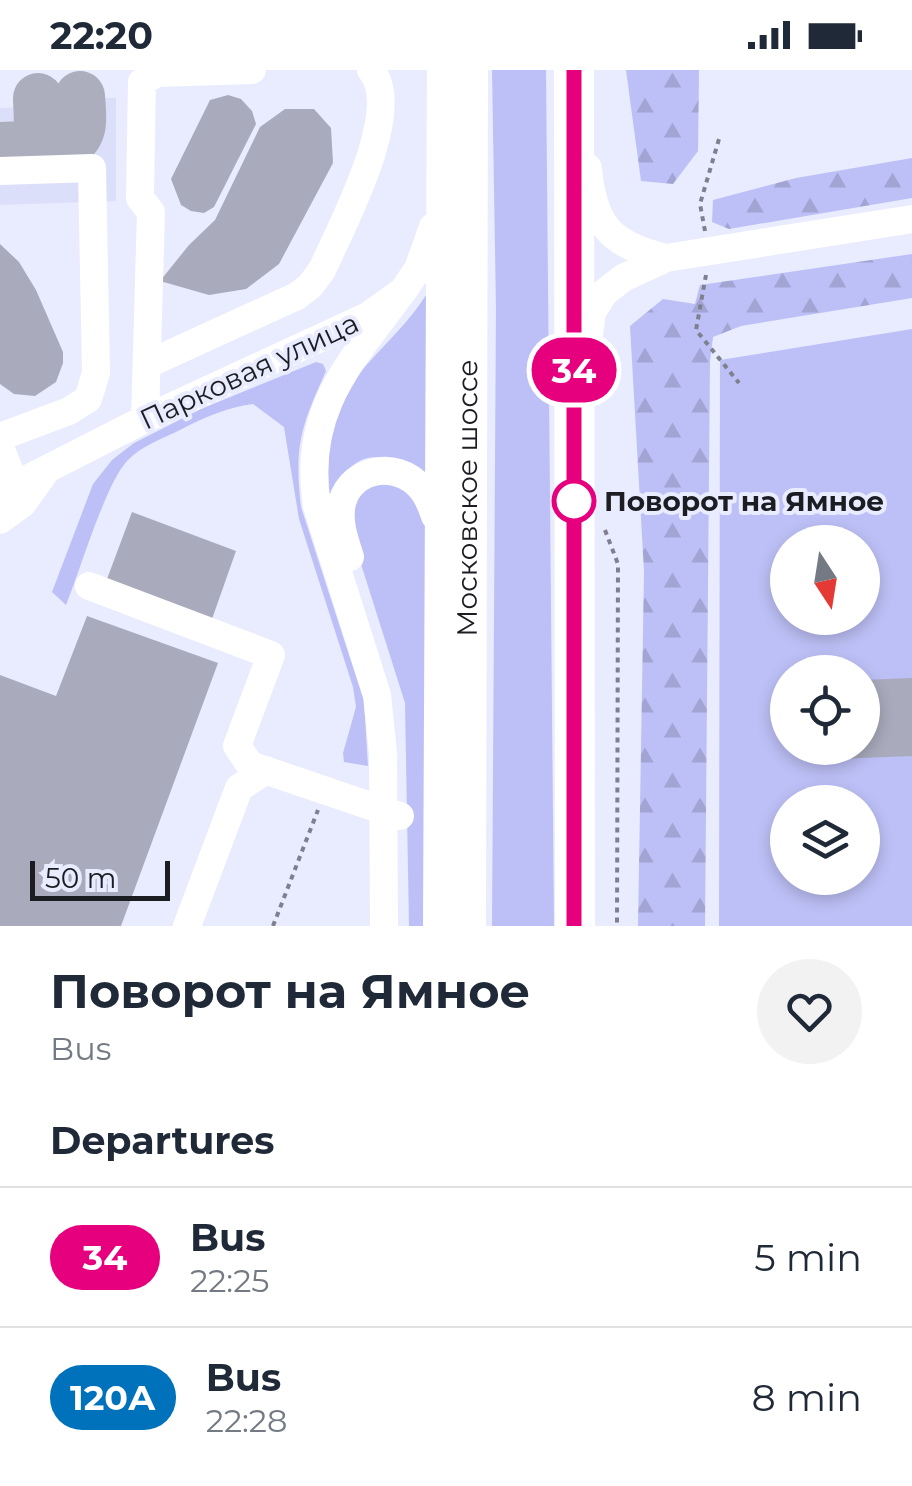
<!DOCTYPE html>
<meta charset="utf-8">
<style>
body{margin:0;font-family:Montserrat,sans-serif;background:#f2f2f3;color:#1f2937;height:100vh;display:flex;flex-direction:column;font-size:38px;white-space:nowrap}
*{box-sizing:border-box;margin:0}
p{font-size:32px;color:#747a83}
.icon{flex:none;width:55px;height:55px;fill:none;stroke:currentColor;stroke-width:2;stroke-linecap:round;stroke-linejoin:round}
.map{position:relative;height:856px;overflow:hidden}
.details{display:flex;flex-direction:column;background:#fff;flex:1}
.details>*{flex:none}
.badge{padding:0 20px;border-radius:32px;font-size:35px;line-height:65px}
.needle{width:65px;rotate:168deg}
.fabs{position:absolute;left:770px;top:455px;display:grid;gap:20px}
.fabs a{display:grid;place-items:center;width:110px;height:110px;border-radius:50%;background:#fff;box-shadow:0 5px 15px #0003;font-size:50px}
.scale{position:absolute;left:30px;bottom:25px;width:140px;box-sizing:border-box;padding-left:10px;border:5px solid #1c1c23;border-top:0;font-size:28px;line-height:35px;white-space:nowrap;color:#1c1c23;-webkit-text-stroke:8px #e9ebfe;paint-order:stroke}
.map>.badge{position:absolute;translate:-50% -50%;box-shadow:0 0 0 5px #fff}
h2{padding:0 50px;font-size:38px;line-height:90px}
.round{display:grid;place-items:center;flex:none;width:105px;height:105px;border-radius:52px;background:#f2f2f3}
.head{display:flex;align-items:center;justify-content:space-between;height:170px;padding:0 50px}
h1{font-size:48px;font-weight:700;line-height:75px}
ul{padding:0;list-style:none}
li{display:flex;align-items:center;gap:30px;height:140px;padding:0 50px;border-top:2px solid #e0e1e3}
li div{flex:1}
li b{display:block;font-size:38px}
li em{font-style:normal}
li .badge{min-width:110px;font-weight:700;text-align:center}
.status{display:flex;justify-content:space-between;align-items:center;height:70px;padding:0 50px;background:#fff;direction:ltr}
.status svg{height:28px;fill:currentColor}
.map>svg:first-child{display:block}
</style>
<div class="status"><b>22:20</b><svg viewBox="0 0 49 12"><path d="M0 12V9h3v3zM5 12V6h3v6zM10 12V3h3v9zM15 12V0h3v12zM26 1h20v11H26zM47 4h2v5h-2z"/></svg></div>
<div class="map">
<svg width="912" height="856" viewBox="0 0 912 856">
<defs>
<pattern id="forest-firs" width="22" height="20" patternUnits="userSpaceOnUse" patternTransform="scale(2.5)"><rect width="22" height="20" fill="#bdc0f6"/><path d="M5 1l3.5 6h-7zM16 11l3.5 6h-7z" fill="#a2a4d3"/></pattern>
</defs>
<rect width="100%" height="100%" fill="#e9ebfe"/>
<path fill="#dcdff9" d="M 101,28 L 116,28 L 116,131 L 0,135 L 0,38 L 100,35 Z"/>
<path fill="#bdc0f6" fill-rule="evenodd" d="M 492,0 L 546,0 L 554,856 L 492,856 L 496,238 Z
M 431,216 L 433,413 C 391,386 360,368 332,424 L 324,422 C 325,402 323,379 328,360 C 341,304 405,267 431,216 Z
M 912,259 L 912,856 L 719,856 L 720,290 ZM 788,472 L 862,472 L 862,548 L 788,548 ZM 788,602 L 862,602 L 862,678 L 788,678 ZM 788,732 L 862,732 L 862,808 L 788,808 Z
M 316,292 L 323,294 L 326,301 C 301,357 294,375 301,437 L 364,631 L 368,696 L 344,692 L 343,683 L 356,637 L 353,617 L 299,449 L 284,357 L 253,334 C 227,337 203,348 180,360 C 162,369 141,376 127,391 C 105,415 80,501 66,535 L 52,522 L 93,414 L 112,390 L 134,373 L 201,339 Z
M 363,412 L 407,414 L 424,440 L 430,479 L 431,856 L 409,856 L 405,633 L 354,472 L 354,423 Z"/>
<path fill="url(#forest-firs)" d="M 626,0 L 699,0 L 698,81 L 673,114 L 641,111 Z
M 912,88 L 912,128 L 729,159 L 712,152 L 713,130 L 796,108 Z
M 912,184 L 912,228 L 741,256 L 713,267 L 710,291 L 705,856 L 638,856 L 644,501 L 630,256 L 663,229 L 695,234 L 700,215 Z"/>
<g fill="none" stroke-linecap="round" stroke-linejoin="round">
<path stroke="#acaebd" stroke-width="50" d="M 28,75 C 43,65 38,44 38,28
M 0,77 L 67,74 C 86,64 81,45 80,26"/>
</g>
<path fill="#a9abbd" d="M 228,25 L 241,29 L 252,41 L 256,54 L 214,137 L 204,143 L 191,141 L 181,135 L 171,109 L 210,30 Z
M 285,39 L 314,39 L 331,58 L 333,93 L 279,194 L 246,219 L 209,225 L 160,211 L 189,175 L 215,150 L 260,57 Z
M 0,174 L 19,192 L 36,220 L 63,282 L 63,293 L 56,312 L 35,326 L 14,324 L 0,314 Z
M 132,442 L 236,481 L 212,549 L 107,509 Z
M 87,546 L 218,593 L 121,856 L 0,856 L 0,605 L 56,626 Z
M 912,608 L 912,686 L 836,689 L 835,678 L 862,678 L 862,610 Z"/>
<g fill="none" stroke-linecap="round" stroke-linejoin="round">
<path stroke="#7f808d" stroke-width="4" stroke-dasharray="5 5" stroke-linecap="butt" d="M 705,161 L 700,134 L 719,69
M 706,205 L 696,260 L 739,313
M 605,460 L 618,494 L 617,856
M 273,856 L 318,740"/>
<path stroke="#fff" stroke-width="28" d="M 588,98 C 593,156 611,175 666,188
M 0,101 L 92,98 L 96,303 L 88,329 L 69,341 L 0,367
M 588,272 L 592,242 L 604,223 L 623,208 L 666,188 L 912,149
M 148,294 L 297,226 L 310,216 L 322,200 C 341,157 405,40 371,0
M 145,349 L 151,142 L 140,128 L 142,12 L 157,3 L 252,0
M 0,377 L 15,415
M 0,423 L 145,349 L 368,246 L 403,221 L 418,199 L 433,157
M 0,450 L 22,434 L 43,405
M 350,487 C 345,471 339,455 341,439 C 345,399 396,388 421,418 C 427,425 432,437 435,446
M 89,516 L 271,585 L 237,676 L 250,695 L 400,746
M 187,856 L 239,718 L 266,700
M 384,856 L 383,684 L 377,625 L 317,436 C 302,340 350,293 403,221
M 437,856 L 441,0"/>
<g stroke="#fff" stroke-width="40">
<path d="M 574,0 L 575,856"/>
<path id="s1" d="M 466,856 L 468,0"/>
</g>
</g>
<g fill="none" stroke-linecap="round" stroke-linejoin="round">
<defs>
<path id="line" d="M 574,0 L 574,856"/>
</defs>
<use href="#line" stroke="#fff" stroke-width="22"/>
<use href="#line" stroke="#e6007e" stroke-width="15"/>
</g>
<circle fill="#fff" stroke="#e6007e" stroke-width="5" cx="574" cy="431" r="20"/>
<g text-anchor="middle" stroke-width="8" stroke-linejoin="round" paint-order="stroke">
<g font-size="28" fill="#1c1c23" stroke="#e9ebfe">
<text transform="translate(249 301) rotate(-25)" y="10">Парковая улица</text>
<text dy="10" stroke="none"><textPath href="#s1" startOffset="428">Московское шоссе</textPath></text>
</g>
<g font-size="28" font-weight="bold" fill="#1c1c23" stroke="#e9ebfe" text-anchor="start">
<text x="604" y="441">Поворот на Ямное</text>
</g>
</g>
</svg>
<div class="fabs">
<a><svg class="needle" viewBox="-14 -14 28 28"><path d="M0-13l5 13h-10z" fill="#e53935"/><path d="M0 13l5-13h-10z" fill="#747a83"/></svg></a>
<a><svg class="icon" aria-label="locate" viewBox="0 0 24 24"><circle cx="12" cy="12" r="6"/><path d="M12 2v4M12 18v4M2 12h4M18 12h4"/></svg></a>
<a><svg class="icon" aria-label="layers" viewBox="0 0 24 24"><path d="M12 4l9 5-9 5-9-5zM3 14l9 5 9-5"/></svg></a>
</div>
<div class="scale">50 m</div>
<b class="badge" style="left:574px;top:300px;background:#e6007e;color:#fff">34</b>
</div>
<section class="details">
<div class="head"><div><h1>Поворот на Ямное</h1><p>Bus</p></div><a class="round"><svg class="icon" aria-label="heart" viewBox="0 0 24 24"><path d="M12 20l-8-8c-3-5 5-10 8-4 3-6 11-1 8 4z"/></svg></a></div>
<h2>Departures</h2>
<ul>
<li><span class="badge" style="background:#e6007e;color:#fff">34</span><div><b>Bus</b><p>22:25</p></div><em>5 min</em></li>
<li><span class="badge" style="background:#0072bc;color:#fff">120А</span><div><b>Bus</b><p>22:28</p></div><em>8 min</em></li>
</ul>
</section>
